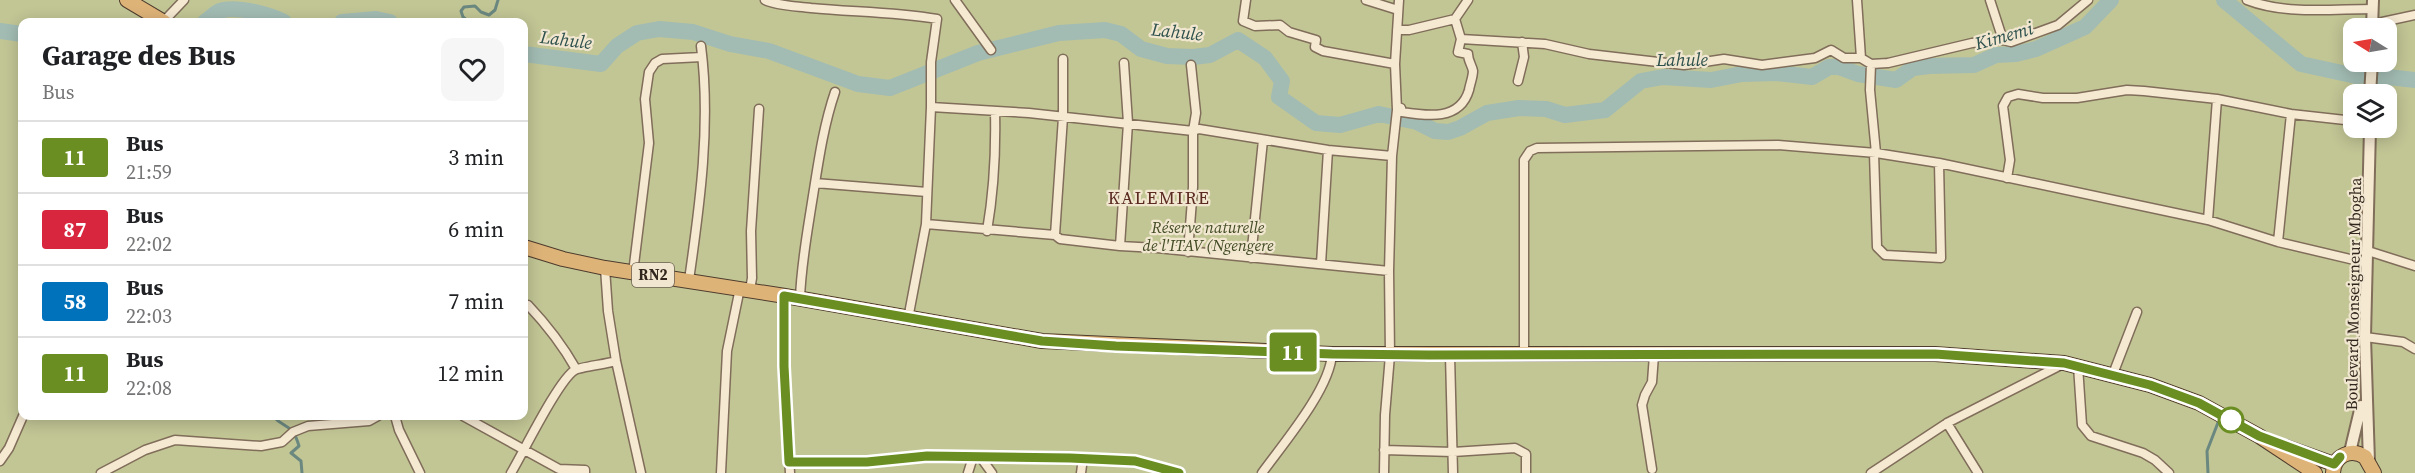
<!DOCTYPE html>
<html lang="fr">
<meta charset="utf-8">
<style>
body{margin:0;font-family:"Source Serif 4",serif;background:#f6f6f6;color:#202124;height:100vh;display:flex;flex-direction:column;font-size:22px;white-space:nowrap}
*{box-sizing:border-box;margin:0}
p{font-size:20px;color:#757577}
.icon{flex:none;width:33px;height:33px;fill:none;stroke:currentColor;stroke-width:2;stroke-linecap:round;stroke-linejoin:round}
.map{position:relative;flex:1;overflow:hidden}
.drawer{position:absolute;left:18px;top:18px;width:510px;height:402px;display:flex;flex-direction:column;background:#fff;border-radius:12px;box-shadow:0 3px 15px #0003}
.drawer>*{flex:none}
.badge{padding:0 12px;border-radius:4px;font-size:21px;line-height:39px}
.needle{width:39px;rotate:281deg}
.buttons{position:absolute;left:2343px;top:18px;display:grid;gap:12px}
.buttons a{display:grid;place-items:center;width:54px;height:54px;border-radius:12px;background:#fff;box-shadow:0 3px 15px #0003;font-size:30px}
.map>.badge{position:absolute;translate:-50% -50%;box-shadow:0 0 0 3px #fff}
.round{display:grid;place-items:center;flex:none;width:63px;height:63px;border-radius:12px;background:#f6f6f6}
.overview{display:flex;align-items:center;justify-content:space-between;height:102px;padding:0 24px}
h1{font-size:28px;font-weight:700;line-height:45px}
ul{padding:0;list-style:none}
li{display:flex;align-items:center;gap:18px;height:72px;padding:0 24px;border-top:2px solid #e0e0e0}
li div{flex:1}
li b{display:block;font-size:22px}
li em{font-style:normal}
li .badge{min-width:66px;font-weight:700;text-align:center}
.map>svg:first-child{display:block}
</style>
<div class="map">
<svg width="2415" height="473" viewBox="0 0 2415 473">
<rect width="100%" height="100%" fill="#e9dbc0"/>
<path fill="#c2c695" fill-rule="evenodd" d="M 0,0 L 2415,0 L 2415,473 L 0,473 ZM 22,22 L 524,22 L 524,416 L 22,416 ZM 2354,28 L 2386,28 L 2386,62 L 2354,62 ZM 2354,94 L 2386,94 L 2386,128 L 2354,128 Z"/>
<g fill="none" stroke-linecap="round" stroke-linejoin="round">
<path stroke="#6b8880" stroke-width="3" d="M 469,22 L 463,17 L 461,11 L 464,7 L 475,6 L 481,12 L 489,15 L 495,10 L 498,0
M 273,416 C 285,430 292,422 299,446 L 291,453 L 301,461 L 302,473
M 2208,473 L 2207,451 L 2219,420"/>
<path stroke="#a2bcb3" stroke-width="16" d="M 2224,0 L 2301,64 L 2356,76 L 2371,75 L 2415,80
M 205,22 C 209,19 215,13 220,11 C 236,5 270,15 284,22
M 342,22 L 376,19 L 390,22
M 0,31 L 22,34
M 524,54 L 601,64 L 617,46 L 637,33 L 659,29 L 693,32 L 730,44 L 769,51 L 858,84 L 890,88 L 978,53 L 1059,33 L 1105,30 L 1121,34 L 1141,49 L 1167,56 L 1193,57 L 1210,55 L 1238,40 L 1265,58 L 1282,81 L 1279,97 L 1316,123 L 1340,125 L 1379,114 L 1417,122 L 1435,131 L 1448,132 L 1460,128 L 1487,113 L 1519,108 L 1546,109 L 1565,115 L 1605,110 L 1641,81 L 1663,77 L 1711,80 L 1742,74 L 1777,73 L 1812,77 L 1829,67 L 1839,67 L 1858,74 L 1896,80 L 1913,68 L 1929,66 L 1974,65 L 1996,55 L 2016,54 L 2036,49 L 2085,27 L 2111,0"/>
<defs>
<path id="minor" d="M 765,0 C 778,6 796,6 811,8 C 853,12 895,12 937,19 L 931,62 L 931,107
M 955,0 L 991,50
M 1246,0 L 1243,21 L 1255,26 L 1280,25 L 1289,32 L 1316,40 L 1315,47 L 1323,51 L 1395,64
M 1366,0 L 1398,10
M 1857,0 L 1861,58
M 1990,0 L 2003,40
M 2247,0 C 2286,15 2332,9 2373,9
M 163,22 L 184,0
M 2373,24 L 2415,15
M 1397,30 L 1409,30 L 1455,19 L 1468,0
M 1461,39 L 1545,44 L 1589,54 L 1684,65 L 1724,59 L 1762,65 L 1815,58 L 1831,50 L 1844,58 L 1861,58 L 1871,64 L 1888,63 L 1972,43 L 2003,40 L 2011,42 L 2058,25 L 2088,0
M 1871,64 L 1870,90 L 1876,153
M 1518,81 L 1524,57 L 1522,42
M 1397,107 L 1401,108 L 1402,112 C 1427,116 1460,121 1469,90 C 1470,84 1473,77 1473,71 C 1472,65 1468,61 1468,54 L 1458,52 L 1461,39 L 1455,19
M 1874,153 L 1877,247 L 1885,255 L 1941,258 L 1939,163
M 2007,178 L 2010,160 L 2003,106 L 2008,97 L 2018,94 L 2043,98 L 2077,98 L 2127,90 L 2144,91 L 2217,99 L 2291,114 L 2354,121
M 815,183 L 927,192
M 2208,220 L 2217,99
M 926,224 L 1055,235 L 1060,239 L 1120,246 L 1157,248 L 1389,271
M 987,231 C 994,190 996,152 995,111
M 1055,235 L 1063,117 L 1063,59
M 2278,242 L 2291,114
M 1120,246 L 1128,123 L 1124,63
M 2368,251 L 2415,266
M 1188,252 L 1193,187 L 1193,131 L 1196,113 L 1191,65
M 1251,258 L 1263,140
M 1321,264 L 1328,150
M 605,268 L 608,311 L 616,361 L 641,473
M 633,273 L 649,143 L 645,99 L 649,72 L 655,63 L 662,59 L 702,57
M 689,280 C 700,204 711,123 701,46
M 750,290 L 752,278 L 751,231 L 759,109
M 785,296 L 784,366 L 790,473
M 800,299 C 801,266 807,234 812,202 C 818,165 823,127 835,92
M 524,306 L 528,305 C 546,324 563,346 576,369
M 908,319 L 926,224 L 931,107 L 1029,113 L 1193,131 L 1199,129 L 1328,150 L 1392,156
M 2365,337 L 2403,342 L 2415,349
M 1450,355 L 1453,473
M 1524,355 L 1524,160 L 1530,151 L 1537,148 L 1778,145 L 1876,153 L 1939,163 L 2208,220 L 2278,242 L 2367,263
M 2078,366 L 2082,425 L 2091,436 L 2143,453 L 2155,460 L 2169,473
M 2113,374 L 2137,312
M 395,416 L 399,430 L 420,473
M 463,416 L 559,469 L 585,470 L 585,473
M 1947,423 L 1978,473
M 1384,450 L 1453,452 L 1515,448 L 1526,454 L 1526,473
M 981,458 L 992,473
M 0,461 L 9,448 L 23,416
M 789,462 L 867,462 L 927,456 L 1083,458 L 1135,461 L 1179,473
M 1652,469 L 1642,405 L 1645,395 L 1652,382 L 1654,355
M 101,473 L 145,450 L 175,440 L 261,446 L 282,442 L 293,432 L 308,426 L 369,421 L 378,416
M 511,473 C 523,453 559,379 575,370 C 580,367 607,364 616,361
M 721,473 L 727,351 L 740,288
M 968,473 L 973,457
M 1081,473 L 1083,458
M 1262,473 C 1283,444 1330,389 1332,354
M 1384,473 L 1385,415 L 1390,355 L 1389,271 L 1392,156 L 1397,110 L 1395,64 L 1399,0
M 1871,473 L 1947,423 L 2061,365"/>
<path id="tertiary" d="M 2372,28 L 2373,0
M 2370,94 L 2372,62
M 2350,452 L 2361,406
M 2369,462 L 2365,337 L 2370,128"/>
<path id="trunk" d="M 127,0 L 164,22
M 524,247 L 563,259 L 605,268 L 785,296 L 1042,341 L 1332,354 L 1935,354 L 2064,363 L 2150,385 L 2199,403 L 2259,436 L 2315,473
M 2286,447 L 2334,464
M 2333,473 C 2334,455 2351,448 2365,457 L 2374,473"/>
</defs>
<use href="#minor" stroke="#806d5a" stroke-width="11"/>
<use href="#tertiary" stroke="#806d5a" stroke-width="14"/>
<use href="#trunk" stroke="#4e3c2e" stroke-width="16"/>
<use href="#minor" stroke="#f5e9d2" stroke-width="8"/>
<use href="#tertiary" stroke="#f5e9d2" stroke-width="10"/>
<use href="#trunk" stroke="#deb378" stroke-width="14"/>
</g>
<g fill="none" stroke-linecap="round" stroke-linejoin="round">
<defs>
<path id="line" d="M 1179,473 L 1135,461 L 1070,458 L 927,456 L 867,462 L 789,462 L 784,366 L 784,296 L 1042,341 L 1116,346 L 1332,354 L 1430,355 L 1935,354 L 2064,363 L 2150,385 L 2199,403 L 2259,436 L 2334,464 L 2340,457"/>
</defs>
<use href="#line" stroke="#fff" stroke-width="14"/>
<use href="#line" stroke="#6b8e23" stroke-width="9"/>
</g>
<circle fill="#fff" stroke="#6b8e23" stroke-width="3" cx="2231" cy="420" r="12"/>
<g text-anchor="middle" stroke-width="4.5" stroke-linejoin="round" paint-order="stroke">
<rect fill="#f1e6cf" stroke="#6b6052" stroke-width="1.5" x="632" y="263" width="42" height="24" rx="4.5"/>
<g font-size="15" font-weight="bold" fill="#31261d">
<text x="653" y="280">RN2</text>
</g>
<g font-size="16" font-style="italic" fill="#434c25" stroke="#f1e6cf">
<text x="1208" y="233">Réserve naturelle<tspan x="1208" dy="18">de l'ITAV (Ngengere</tspan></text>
</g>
<g font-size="16" fill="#31261d" stroke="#f1e6cf">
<text transform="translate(2353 294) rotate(-89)" y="6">Boulevard Monseigneur Mbogha</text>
</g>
<g font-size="18" font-style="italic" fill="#2d504c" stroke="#f1e6cf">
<text transform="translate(1177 32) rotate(6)" y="6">Lahule</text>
<text transform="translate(2004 36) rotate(-16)" y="6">Kimemi</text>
<text transform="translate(566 40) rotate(7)" y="6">Lahule</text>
<text x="1682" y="66">Lahule</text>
</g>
<g font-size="18" letter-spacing="1.5" fill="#5a2a20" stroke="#f1e6cf">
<text x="1159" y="204">KALEMIRE</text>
</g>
</g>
</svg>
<div class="buttons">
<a><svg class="needle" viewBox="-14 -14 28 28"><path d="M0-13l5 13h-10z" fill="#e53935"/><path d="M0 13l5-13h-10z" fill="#757577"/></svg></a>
<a><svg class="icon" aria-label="layers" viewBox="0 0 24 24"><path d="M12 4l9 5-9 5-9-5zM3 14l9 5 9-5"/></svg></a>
</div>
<b class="badge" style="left:1293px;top:352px;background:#6b8e23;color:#fff">11</b>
<section class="drawer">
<div class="overview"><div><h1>Garage des Bus</h1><p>Bus</p></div><a class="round"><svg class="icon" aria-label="heart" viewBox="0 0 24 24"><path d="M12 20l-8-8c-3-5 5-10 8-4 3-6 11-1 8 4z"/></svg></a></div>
<ul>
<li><span class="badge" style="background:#6b8e23;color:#fff">11</span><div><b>Bus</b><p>21:59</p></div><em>3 min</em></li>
<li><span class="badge" style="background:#d7263d;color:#fff">87</span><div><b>Bus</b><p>22:02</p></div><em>6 min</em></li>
<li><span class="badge" style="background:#0072bc;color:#fff">58</span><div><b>Bus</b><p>22:03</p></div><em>7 min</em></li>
<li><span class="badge" style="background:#6b8e23;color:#fff">11</span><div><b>Bus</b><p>22:08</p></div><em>12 min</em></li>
</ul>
</section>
</div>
